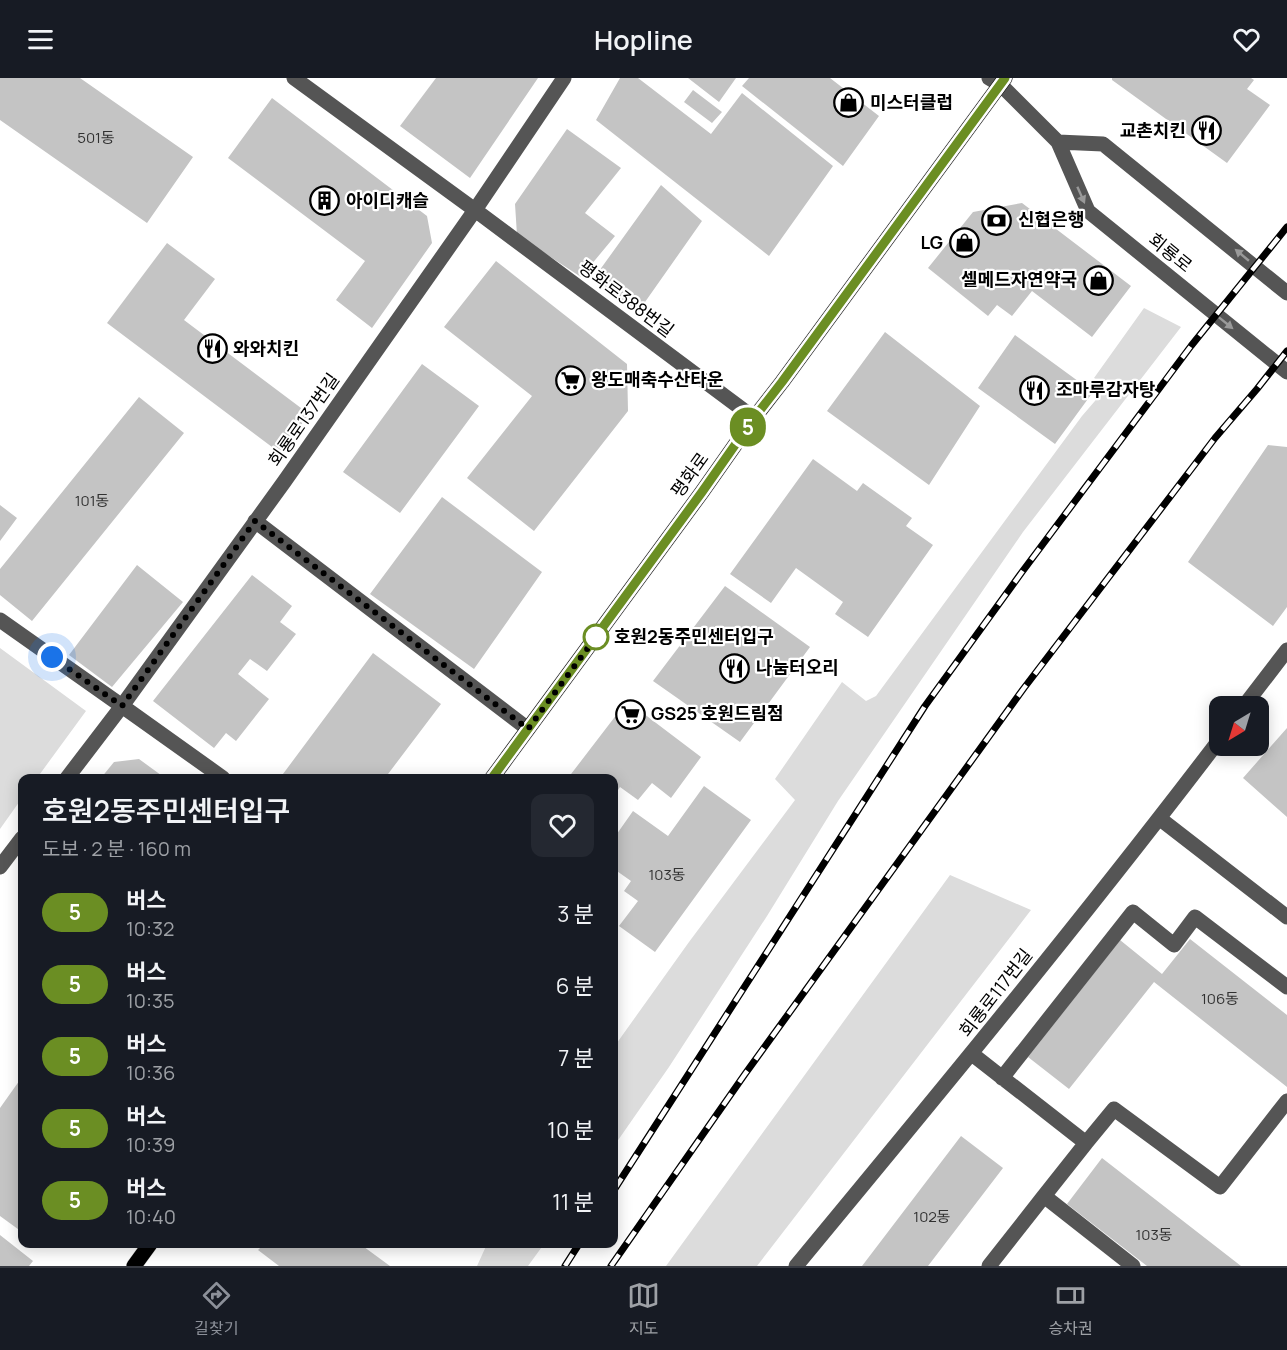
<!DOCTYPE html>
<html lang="ko">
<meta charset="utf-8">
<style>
body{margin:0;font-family:Manrope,"Noto Sans KR",sans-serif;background:#242831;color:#f1f3f6;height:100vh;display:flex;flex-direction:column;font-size:22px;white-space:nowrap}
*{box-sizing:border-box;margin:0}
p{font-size:20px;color:#9ea1a6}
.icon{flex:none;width:33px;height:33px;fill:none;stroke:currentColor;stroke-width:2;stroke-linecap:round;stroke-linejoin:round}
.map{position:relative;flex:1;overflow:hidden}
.side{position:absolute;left:18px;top:696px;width:600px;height:474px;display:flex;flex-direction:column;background:#171b24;border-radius:12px;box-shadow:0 3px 15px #0003}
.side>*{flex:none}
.badge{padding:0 12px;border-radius:20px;font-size:21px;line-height:39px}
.needle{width:39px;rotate:218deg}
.fabs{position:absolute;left:1209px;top:618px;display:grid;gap:12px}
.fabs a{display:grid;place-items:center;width:60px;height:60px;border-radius:12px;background:#171b24;box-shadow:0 3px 15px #0003;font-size:30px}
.you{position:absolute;width:30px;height:30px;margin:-15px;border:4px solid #fff;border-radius:50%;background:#1a73e8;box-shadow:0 0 0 9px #1a73e833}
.map>.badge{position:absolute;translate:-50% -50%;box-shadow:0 0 0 3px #fff}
.round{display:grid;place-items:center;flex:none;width:63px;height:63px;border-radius:12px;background:#242831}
.overview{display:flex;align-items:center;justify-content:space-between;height:102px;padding:0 24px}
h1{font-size:28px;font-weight:600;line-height:45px}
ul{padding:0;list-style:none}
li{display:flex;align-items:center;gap:18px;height:72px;padding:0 24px}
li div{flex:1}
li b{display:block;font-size:22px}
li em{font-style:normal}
li .badge{min-width:66px;font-weight:700;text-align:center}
header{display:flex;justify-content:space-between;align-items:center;height:78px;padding:0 24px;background:#171b24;font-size:27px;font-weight:600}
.dock{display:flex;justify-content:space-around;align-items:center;height:84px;border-top:2px solid #363941;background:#171b24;font-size:16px;color:#9ea1a6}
.dock a{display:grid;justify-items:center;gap:3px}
.dock .on{color:#8c9099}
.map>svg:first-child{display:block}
</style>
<header><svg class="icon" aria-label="menu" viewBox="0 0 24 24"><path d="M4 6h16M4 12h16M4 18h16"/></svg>Hopline<svg class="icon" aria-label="heart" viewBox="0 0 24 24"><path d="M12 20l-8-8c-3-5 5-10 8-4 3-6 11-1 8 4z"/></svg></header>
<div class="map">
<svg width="1287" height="1188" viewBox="0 0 1287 1188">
<rect width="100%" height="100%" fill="#fff"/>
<path fill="#dcdcdc" d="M 1144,230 L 1181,249 L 1023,454 L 838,723 L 767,838 L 669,989 L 614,1068 L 614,969 L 689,864 L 795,722 L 775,701 L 842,604 L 866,623 L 876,618 L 1082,338 L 1107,309 L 1094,300 Z
M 0,570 L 86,633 L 37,700 L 22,700 L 22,720 L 0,751 Z
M 950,797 L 1031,832 L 757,1188 L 666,1188 Z
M 487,1166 L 544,1166 L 528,1188 L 477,1188 Z"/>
<path fill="#c4c4c4" d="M 0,0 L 80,0 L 193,79 L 147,145 L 0,42 Z
M 436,0 L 538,0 L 470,100 L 400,48 Z
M 620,0 L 638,0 L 711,56 L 742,15 L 833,88 L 769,178 L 596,42 Z
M 688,0 L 736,0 L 719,24 Z
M 749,0 L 830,0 L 879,38 L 843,88 L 742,8 Z
M 1112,0 L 1251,0 L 1254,2 L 1247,11 L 1270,27 L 1227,85 L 1112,2 Z
M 693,12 L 722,34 L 712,45 L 684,24 Z
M 272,20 L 427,138 L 432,165 L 372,250 L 336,222 L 365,183 L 228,80 Z
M 567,51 L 621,90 L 585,135 L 615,158 L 581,199 L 517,157 L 515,126 Z
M 661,107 L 702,143 L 638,234 L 594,200 Z
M 1022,125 L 1131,208 L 1092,259 L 1032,213 L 1012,238 L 997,227 L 988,238 L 928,190 L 973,134 Z
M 167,165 L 215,201 L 184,242 L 309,336 L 280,375 L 107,245 Z
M 496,183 L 627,286 L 628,333 L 534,453 L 467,400 L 532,318 L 444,249 Z
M 885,254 L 980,328 L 929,407 L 827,333 Z
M 1015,257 L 1093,314 L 1055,366 L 978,310 Z
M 422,286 L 479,328 L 400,435 L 343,394 Z
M 139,319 L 184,355 L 32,543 L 0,517 L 0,491 Z
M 1268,367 L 1287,369 L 1287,529 L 1273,548 L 1188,484 Z
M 813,381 L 857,413 L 863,405 L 912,440 L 906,448 L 933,467 L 868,559 L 835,536 L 843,524 L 796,490 L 771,525 L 730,496 Z
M 442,419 L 542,494 L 474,591 L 370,516 Z
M 0,427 L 17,440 L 0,463 Z
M 137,487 L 183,524 L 112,609 L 69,577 Z
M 252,497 L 292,528 L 280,544 L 296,556 L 267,593 L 250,581 L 238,596 L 269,621 L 236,663 L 226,655 L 214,670 L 153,623 Z
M 725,508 L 810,569 L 740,664 L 653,603 Z
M 373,575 L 441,626 L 385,700 L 280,700 Z
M 627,623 L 701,679 L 671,720 L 652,705 L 638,722 L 620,709 L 614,718 L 614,700 L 568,700 Z
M 1287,650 L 1287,739 L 1243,700 Z
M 139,681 L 165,700 L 101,700 L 114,684 Z
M 704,708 L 751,742 L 655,874 L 619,848 L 638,823 L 624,813 L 631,803 L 614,791 L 614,760 L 633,733 L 668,758 Z
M 1190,861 L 1287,937 L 1287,1009 L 1154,904 L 1069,1011 L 1028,979 L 1120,862 L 1162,896 Z
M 22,999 L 22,1154 L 0,1138 L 0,1030 Z
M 961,1058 L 1003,1090 L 928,1188 L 862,1188 Z
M 1102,1080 L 1241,1188 L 1147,1188 L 1067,1126 Z
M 0,1157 L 33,1183 L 29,1188 L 0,1188 Z
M 264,1166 L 360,1166 L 390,1188 L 279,1188 L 258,1172 Z"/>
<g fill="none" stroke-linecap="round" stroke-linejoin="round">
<defs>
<path id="major" d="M 492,700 L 702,414 L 754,340 L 782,304 L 1005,0
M 134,1188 L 150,1166"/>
</defs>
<use href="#major" stroke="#dbdbdb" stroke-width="16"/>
<path stroke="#555" stroke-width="15" d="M 294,0 L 475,132 L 754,340
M 989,0 L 1001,7 L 1058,64 L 1088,133 L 1287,294
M 1058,64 L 1103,66 L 1287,215
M 255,443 L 528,651
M 0,542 L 122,628 L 223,700
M 1244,628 L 1287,572
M 67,700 L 122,628 L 284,404 L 475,132 L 564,0
M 1159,740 L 1287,839
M 0,789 L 22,760
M 972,976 L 1086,1065 L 1044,1118 L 1133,1188
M 1002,1000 L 1133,834 L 1174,867 L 1195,839 L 1287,909
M 1086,1065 L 1114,1031 L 1220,1109 L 1287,1023
M 796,1188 C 940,1014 1083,841 1220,661
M 989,1188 L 1044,1118"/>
<use href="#major" stroke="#000" stroke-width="15"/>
<defs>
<path id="rail" d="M 614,1112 L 925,628 L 1022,494 L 1191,268 L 1287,149
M 565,1188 L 579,1166
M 611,1188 L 745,996 L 1024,610 L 1215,360 L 1257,311 L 1287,273"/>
</defs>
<use href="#rail" stroke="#000" stroke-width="7"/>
<use href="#rail" stroke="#fff" stroke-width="4.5" stroke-dasharray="14" stroke-linecap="butt"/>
</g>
<defs><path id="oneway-solid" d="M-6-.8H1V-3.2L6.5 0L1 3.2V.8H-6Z" transform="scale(1.5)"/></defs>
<g fill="#999">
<use href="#oneway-solid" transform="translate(1081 117) rotate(66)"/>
<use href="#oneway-solid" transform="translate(1242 177) rotate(-140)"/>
<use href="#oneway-solid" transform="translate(1226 245) rotate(39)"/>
</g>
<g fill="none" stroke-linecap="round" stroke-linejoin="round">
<defs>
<path id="line" d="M 492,700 L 702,414 L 754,340 L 782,304 L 1005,0"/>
</defs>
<use href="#line" stroke="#fff" stroke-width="14"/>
<use href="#line" stroke="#6b8e23" stroke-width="9"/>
<path stroke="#000" stroke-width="6" stroke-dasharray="0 10.8" d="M 52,579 L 122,628 L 255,443 L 528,651 L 596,559"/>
</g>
<defs>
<symbol id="shop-ring" viewBox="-11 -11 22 22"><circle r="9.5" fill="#fff" stroke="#000" stroke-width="1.5"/><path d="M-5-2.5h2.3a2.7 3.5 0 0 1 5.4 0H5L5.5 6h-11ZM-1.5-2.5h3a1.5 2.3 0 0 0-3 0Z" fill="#000"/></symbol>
<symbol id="restaurant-ring" viewBox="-11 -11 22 22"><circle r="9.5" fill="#fff" stroke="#000" stroke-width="1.5"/><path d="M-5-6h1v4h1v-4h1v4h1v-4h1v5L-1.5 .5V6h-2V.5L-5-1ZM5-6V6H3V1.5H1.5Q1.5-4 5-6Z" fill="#000"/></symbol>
<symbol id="building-ring" viewBox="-11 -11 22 22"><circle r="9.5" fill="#fff" stroke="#000" stroke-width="1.5"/><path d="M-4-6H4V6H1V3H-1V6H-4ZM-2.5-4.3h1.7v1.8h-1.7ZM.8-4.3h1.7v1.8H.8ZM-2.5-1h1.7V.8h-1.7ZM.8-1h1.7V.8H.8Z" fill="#000"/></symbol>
<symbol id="bank-ring" viewBox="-11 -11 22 22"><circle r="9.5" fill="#fff" stroke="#000" stroke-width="1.5"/><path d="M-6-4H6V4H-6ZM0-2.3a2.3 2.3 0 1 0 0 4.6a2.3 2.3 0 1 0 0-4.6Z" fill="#000"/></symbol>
<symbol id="supermarket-ring" viewBox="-11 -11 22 22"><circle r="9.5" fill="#fff" stroke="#000" stroke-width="1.5"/><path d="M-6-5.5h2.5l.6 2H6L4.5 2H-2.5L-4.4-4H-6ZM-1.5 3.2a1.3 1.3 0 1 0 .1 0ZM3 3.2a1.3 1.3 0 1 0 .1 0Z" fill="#000"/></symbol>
</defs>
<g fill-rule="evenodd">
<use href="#shop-ring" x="832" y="8" width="33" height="33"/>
<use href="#restaurant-ring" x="1190" y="36" width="33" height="33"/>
<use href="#building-ring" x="308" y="106" width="33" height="33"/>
<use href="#bank-ring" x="980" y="126" width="33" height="33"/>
<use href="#shop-ring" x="948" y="148" width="33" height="33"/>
<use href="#shop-ring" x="1082" y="186" width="33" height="33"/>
<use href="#restaurant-ring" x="196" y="254" width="33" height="33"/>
<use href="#supermarket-ring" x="554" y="286" width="33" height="33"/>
<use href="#restaurant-ring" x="1018" y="296" width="33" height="33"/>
<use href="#restaurant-ring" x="718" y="574" width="33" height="33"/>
<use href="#supermarket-ring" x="614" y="620" width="33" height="33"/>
</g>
<circle fill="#fff" stroke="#6b8e23" stroke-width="3" cx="596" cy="559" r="12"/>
<g text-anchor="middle" stroke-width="4.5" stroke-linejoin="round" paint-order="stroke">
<g font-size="15" fill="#313131">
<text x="96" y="65">501동</text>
<text x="92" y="428">101동</text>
<text x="667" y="802">103동</text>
<text x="1220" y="926">106동</text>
<text x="932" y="1144">102동</text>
<text x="1154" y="1162">103동</text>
</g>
<g font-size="18" font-weight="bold" fill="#000" stroke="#fff" text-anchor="start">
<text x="870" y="31">미스터클럽</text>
<text x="1186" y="59" text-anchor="end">교촌치킨</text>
<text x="346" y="129">아이디캐슬</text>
<text x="1018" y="148">신협은행</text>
<text x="943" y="171" text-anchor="end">LG</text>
<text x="1077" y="208" text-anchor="end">셀메드자연약국</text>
<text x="233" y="277">와와치킨</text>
<text x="591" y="308">왕도매축수산타운</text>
<text x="1056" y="318">조마루감자탕</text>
<text x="756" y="596">나눔터오리</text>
<text x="651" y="642">GS25 호원드림점</text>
</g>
<g font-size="18" fill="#000" stroke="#fff">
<text transform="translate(1170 175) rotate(39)" y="6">회룡로</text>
<text transform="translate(626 221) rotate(37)" y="6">평화로388번길</text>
<text transform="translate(304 342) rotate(-55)" y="6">회룡로137번길</text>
<text transform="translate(690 397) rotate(-54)" y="6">평화로</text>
<text transform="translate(996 915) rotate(-52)" y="6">회룡로117번길</text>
</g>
<g font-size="18" font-weight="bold" fill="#000" stroke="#fff" text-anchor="start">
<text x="614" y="565">호원2동주민센터입구</text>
</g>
</g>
</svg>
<div class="fabs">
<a><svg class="needle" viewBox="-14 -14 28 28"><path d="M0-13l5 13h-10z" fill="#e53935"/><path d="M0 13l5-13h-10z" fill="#9ea1a6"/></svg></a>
</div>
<div class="you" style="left:52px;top:579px"></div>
<b class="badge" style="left:748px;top:349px;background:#6b8e23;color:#fff">5</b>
<section class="side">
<div class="overview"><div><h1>호원2동주민센터입구</h1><p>도보 · 2 분 · 160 m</p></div><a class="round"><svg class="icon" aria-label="heart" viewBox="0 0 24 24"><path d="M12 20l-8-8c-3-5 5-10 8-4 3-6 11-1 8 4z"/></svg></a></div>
<ul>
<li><span class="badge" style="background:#6b8e23;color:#fff">5</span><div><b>버스</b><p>10:32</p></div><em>3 분</em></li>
<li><span class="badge" style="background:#6b8e23;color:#fff">5</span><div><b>버스</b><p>10:35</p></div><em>6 분</em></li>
<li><span class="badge" style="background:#6b8e23;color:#fff">5</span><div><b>버스</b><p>10:36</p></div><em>7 분</em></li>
<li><span class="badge" style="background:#6b8e23;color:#fff">5</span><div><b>버스</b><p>10:39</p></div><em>10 분</em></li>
<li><span class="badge" style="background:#6b8e23;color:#fff">5</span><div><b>버스</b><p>10:40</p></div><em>11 분</em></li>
</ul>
</section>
</div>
<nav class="dock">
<a class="on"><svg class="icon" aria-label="directions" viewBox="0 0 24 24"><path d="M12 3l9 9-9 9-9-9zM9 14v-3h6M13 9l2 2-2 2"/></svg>길찾기</a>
<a><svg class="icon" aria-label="map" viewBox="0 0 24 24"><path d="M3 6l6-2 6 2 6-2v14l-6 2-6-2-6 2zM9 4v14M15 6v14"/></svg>지도</a>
<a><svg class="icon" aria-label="tickets" viewBox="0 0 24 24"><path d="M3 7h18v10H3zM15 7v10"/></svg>승차권</a>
</nav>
